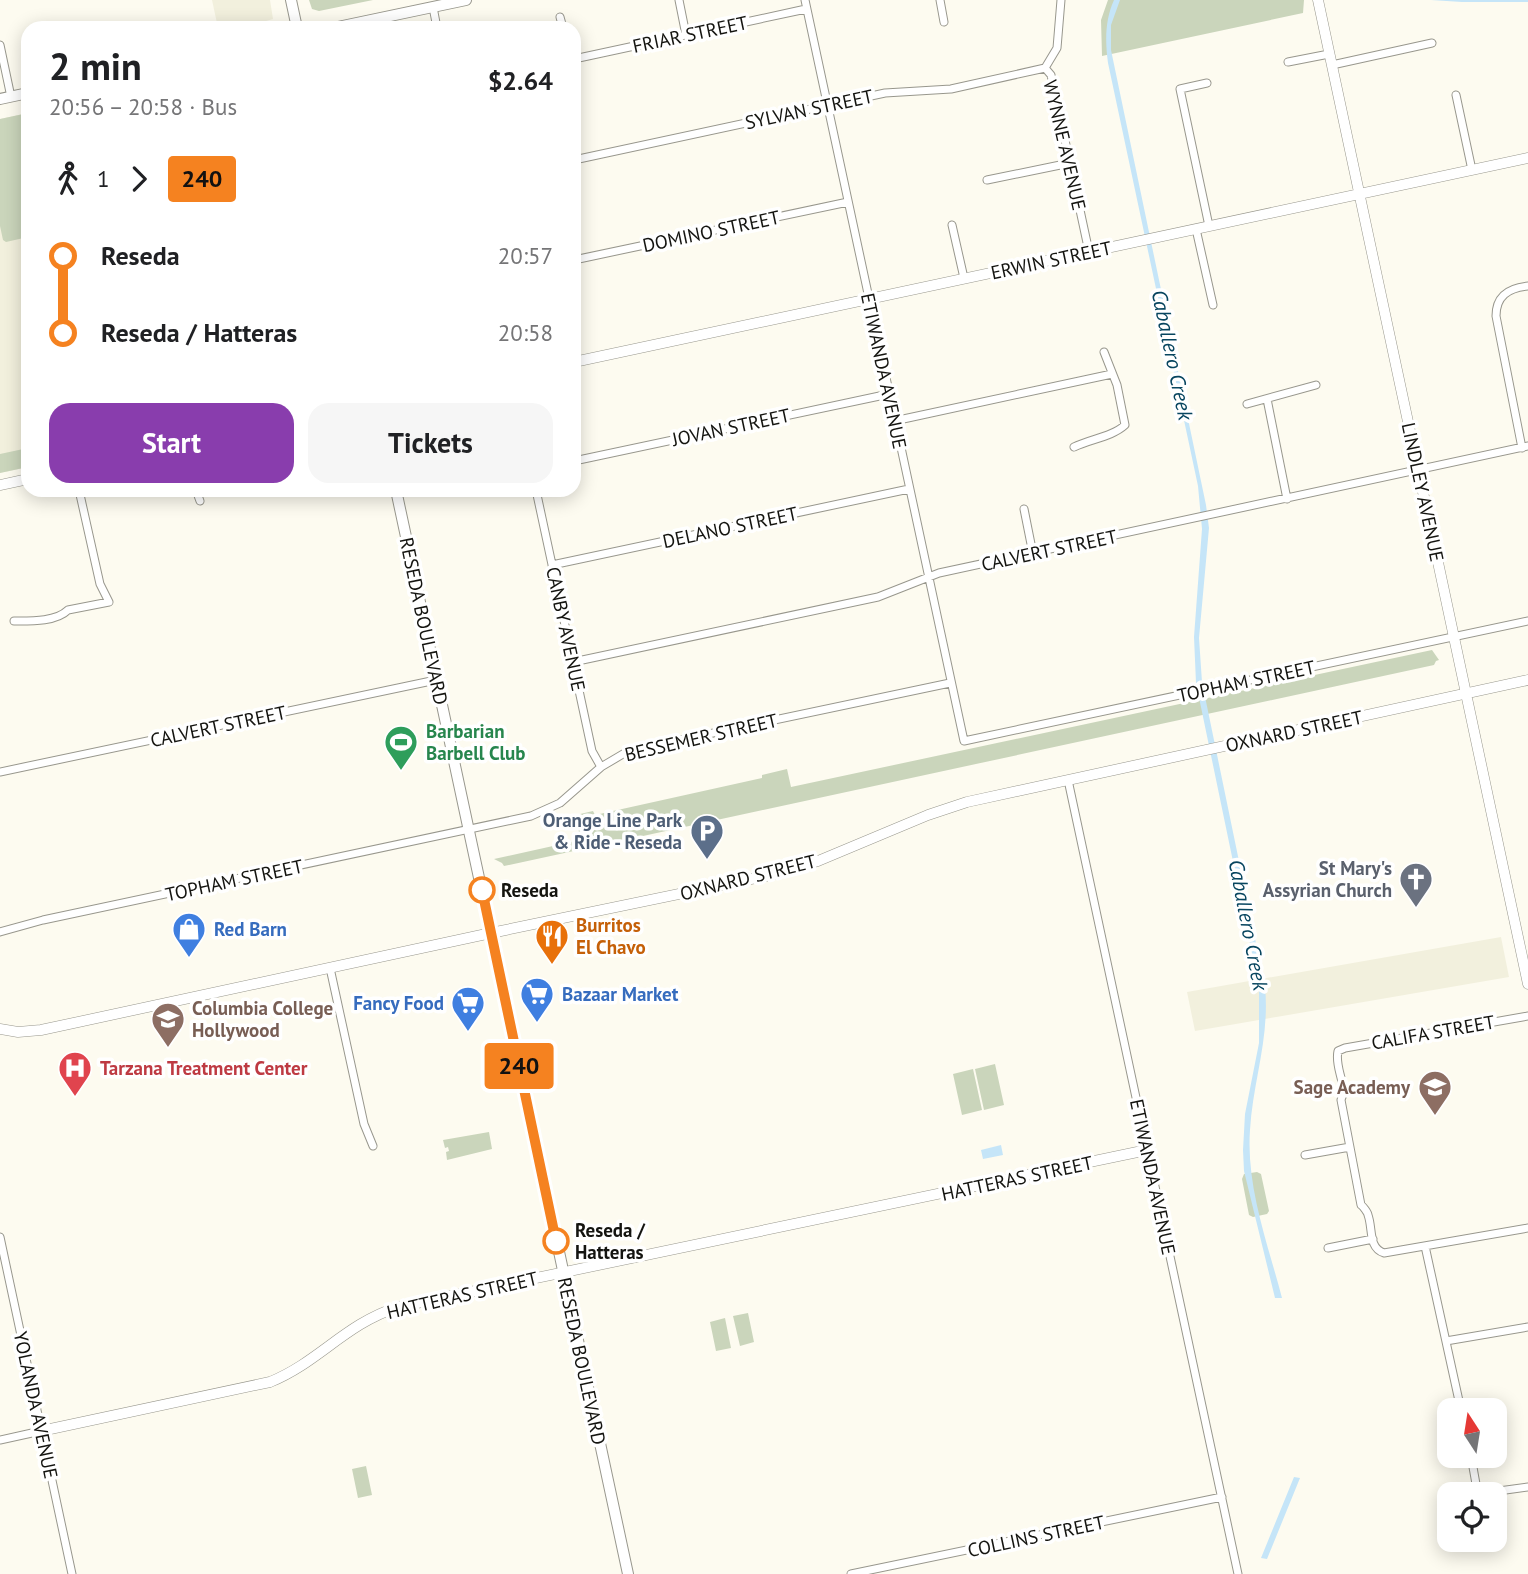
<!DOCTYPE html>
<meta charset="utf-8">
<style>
body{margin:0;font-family:"PT Sans",sans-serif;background:#f6f6f6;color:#202124;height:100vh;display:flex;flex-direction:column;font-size:26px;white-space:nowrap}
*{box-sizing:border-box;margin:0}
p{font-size:23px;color:#757577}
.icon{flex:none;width:38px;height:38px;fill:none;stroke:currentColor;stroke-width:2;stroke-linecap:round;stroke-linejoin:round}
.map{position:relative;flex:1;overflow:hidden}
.side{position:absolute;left:21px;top:21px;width:560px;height:476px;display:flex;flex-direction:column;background:#fff;border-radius:21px;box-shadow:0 4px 18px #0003}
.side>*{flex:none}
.badge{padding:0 14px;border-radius:5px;font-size:24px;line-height:46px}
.needle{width:46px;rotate:348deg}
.buttons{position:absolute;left:1437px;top:1398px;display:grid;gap:14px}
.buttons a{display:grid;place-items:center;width:70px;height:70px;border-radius:14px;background:#fff;box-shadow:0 4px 18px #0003;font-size:35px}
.map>.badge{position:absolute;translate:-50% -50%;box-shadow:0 0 0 4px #fff}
.legs{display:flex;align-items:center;gap:10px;height:77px;padding:0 28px;font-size:23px}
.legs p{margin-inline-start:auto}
.summary{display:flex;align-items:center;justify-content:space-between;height:119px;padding:0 28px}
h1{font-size:38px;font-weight:700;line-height:52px}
.button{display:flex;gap:14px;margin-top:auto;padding:14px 28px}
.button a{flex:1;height:80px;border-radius:21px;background:#893dad;color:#fff;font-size:28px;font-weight:700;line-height:80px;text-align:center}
.button a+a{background:#f6f6f6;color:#202124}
ul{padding:0 28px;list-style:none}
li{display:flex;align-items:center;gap:24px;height:77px;font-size:26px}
li i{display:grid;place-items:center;width:10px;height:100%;margin:0 9px;background:currentColor}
li i::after{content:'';width:18px;height:18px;margin:-9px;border:5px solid;border-radius:50%;background:#fff}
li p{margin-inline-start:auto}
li:first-child i{background:linear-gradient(#0000 50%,currentColor 0)}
li:last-child i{background:linear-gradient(currentColor 50%,#0000 0)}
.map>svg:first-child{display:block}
</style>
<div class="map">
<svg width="1528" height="1574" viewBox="0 0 1528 1574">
<rect width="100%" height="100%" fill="#fdfbf0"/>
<path fill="#f2f0dd" d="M 212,0 L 270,0 L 273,19 L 242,28 L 218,28 Z
M 28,113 L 28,467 L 0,473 L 0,119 Z
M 1501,937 L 1509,977 L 1195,1031 L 1187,992 Z"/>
<path fill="#cad5bb" d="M 309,0 L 373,0 L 319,11 L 312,9 Z
M 1108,0 L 1304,0 L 1303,13 L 1102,56 L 1101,20 Z
M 28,113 L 28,237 L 6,242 L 3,240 L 0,226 L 0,119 Z
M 28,448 L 28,467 L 0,473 L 0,454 Z
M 1432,650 L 1439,660 L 1436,661 L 1434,665 L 504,866 L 502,863 L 494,859 L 580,840 L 576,815 L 593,811 L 595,815 L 762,778 L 762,775 L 787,769 L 791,787 Z
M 995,1064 L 1004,1105 L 984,1110 L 975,1069 Z
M 973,1069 L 982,1110 L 962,1115 L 953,1074 Z
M 489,1132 L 492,1149 L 447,1160 L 446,1152 L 449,1151 L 448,1147 L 445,1148 L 443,1140 Z
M 1257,1172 L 1261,1174 L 1269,1211 L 1267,1214 L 1253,1217 L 1249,1215 L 1242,1179 L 1244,1174 Z
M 748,1313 L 754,1342 L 740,1346 L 733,1316 Z
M 725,1318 L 731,1348 L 716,1351 L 710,1322 Z
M 366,1466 L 372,1495 L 358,1498 L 352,1469 Z"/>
<path fill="#c5e5f8" d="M 1114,0 L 1120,0 L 1111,25 L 1111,50 L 1206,505 L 1209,528 L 1199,638 L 1202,682 L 1265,987 C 1270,1038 1253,1080 1250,1130 C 1246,1187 1268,1244 1282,1298 L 1275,1298 L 1244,1171 L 1243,1150 L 1245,1114 L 1259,1043 L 1259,987 L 1196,683 L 1194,637 L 1202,529 L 1198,486 L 1108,63 C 1105,41 1105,20 1114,0 Z
M 1431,0 L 1528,0 L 1528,2 L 1462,2 Z
M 1001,1145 L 1003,1155 L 983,1159 L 981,1150 Z
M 1294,1477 L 1300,1478 L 1267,1559 L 1261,1558 Z"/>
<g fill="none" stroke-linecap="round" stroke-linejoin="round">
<defs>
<path id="street" d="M 679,0 L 686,35
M 805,0 L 964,741 L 1528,621
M 940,0 L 944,22
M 433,7 L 437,28
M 560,17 L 563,28
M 0,45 L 11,97
M 574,59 L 806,9
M 1288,62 L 1329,54
M 1332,65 L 1432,43
M 1045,68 L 1051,75 L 1089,252
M 1045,68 L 1057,48 L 1061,0
M 1207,83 L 1180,89 L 1209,226
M 1456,95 L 1472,170
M 574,160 L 885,93 L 951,89 L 1045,68
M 987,180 L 1070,163
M 952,225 L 964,278
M 1196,229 L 1213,305
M 574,260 L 848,202
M 1267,399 L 1287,499
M 1247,404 L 1316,385
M 894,421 L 1112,374
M 1074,447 C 1090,439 1112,437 1125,425 L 1117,385 L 1104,352
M 1522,448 L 1496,316 C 1496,296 1508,288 1528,286
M 574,461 L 889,394
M 196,490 L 200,501
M 536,490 L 592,751 L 601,767
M 1024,509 L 1033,554
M 552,565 L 909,489
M 14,621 C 30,621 56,622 68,610 L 109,602 L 100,584 L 79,490
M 573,662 L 878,597 L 939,573 L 1528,446
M 0,772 L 436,680
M 1068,780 L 1238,1574
M 0,932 L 43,920 L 531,816 L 560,803 L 601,767 L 628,751 L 950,683
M 330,968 L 364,1124 L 373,1146
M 1528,1016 L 1345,1048 L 1338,1051 C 1334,1068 1348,1085 1341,1100 L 1361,1205 C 1363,1206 1368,1213 1368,1215 C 1373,1228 1368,1248 1384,1253 L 1528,1228
M 1305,1155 L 1350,1147
M 0,1237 L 72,1574
M 1425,1246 L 1461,1410
M 1328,1248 L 1373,1239
M 1446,1341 L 1528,1327
M 0,1440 L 41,1431
M 1471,1456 L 1476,1484 L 1484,1493 L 1528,1487
M 851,1574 L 1222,1497"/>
<path id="secondary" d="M 1318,0 L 1528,984
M 574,362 L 1528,158
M 0,485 L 28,479
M 0,1029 L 18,1032 L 41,1030 L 491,933 L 771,875 L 818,861 L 928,815 L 967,802 L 1528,680
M 41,1431 L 270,1382 C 319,1362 345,1324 398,1307 L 1147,1150"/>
<path id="primary" d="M 291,0 L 297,28
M 333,28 L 466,0
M 0,99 L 28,93
M 396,490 L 628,1574"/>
</defs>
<use href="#street" stroke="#98978d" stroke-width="9"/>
<use href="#secondary" stroke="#98978d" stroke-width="11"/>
<use href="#primary" stroke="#98978d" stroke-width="12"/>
<use href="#street" stroke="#fff" stroke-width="7"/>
<use href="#secondary" stroke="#fff" stroke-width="10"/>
<use href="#primary" stroke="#fff" stroke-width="10"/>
</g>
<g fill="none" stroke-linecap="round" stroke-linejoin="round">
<defs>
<path id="line-1" d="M 482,890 L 556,1241"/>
</defs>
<use href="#line-1" stroke="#fff" stroke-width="16"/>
<use href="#line-1" stroke="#f58220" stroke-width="10"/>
</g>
<defs>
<symbol id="stadium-pin" viewBox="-11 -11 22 30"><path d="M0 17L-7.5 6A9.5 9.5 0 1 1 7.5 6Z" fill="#2e9e5b" stroke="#fff"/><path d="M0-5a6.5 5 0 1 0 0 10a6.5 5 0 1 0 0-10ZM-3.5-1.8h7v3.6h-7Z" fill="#fff"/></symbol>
<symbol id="parking-pin" viewBox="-11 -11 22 30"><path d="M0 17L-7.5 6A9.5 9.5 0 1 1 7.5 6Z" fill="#5c6f8a" stroke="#fff"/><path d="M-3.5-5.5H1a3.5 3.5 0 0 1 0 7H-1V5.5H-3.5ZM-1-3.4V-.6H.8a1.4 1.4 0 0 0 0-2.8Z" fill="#fff"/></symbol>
<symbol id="church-pin" viewBox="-11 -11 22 30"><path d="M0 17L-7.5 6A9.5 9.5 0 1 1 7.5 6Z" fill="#6b7280" stroke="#fff"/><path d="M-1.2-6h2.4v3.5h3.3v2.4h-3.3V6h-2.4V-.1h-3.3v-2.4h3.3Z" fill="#fff"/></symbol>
<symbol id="shop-pin" viewBox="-11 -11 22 30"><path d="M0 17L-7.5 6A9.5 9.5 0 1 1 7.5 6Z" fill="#3f7fe0" stroke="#fff"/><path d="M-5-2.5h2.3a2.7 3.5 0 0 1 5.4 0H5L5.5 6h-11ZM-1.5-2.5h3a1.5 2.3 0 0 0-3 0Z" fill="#fff"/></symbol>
<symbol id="restaurant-pin" viewBox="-11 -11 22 30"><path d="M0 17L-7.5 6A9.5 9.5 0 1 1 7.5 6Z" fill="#e8710a" stroke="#fff"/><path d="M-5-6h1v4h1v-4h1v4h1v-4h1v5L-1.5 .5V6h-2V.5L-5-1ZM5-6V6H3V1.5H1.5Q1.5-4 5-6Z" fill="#fff"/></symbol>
<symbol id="supermarket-pin" viewBox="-11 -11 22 30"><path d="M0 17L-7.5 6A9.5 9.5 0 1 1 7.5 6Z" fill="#3f7fe0" stroke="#fff"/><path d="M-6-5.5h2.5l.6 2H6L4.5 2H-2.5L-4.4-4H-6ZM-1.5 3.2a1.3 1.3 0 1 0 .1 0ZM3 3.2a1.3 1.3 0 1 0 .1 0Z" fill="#fff"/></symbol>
<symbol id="university-pin" viewBox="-11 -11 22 30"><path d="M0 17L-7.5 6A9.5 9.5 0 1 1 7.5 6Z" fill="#8d6e63" stroke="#fff"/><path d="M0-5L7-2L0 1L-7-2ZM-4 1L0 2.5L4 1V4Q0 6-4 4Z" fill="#fff"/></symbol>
<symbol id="hospital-pin" viewBox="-11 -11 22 30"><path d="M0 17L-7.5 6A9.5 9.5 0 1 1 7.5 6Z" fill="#e0444e" stroke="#fff"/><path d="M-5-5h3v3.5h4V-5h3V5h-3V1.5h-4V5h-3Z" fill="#fff"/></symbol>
<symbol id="school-pin" viewBox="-11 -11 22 30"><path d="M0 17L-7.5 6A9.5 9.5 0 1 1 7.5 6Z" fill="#8d6e63" stroke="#fff"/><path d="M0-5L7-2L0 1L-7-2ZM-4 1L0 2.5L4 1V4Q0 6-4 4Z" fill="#fff"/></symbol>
</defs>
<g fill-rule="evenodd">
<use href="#stadium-pin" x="382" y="723" width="38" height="52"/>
<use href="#parking-pin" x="688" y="812" width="38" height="52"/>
<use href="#church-pin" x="1397" y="860" width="38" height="52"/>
<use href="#shop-pin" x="170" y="910" width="38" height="52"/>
<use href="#restaurant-pin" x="533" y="917" width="38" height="52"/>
<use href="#supermarket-pin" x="518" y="975" width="38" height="52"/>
<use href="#supermarket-pin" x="449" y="984" width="38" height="52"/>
<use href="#university-pin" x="149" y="1000" width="38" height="52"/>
<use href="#hospital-pin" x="56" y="1049" width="38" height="52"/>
<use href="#school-pin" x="1416" y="1068" width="38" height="52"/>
</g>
<g fill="#fff" stroke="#f58220" stroke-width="3.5">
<circle cx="482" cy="890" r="12"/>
<circle cx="556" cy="1241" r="12"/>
</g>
<g text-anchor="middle" stroke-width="7" stroke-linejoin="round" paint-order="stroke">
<g font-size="19" fill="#141410" stroke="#fff">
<text transform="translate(690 34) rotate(-12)" y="7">FRIAR STREET</text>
<text transform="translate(809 109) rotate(-12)" y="7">SYLVAN STREET</text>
<text transform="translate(1065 145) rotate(77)" y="7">WYNNE AVENUE</text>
<text transform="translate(711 231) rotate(-12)" y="7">DOMINO STREET</text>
<text transform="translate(1051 260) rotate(-12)" y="7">ERWIN STREET</text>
<text transform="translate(884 371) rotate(78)" y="7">ETIWANDA AVENUE</text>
<text transform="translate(731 427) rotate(-12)" y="7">JOVAN STREET</text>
<text transform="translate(1423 492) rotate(78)" y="7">LINDLEY AVENUE</text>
<text transform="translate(730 527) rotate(-12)" y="7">DELANO STREET</text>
<text transform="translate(1049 550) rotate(-12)" y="7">CALVERT STREET</text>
<text transform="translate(424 621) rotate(78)" y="7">RESEDA BOULEVARD</text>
<text transform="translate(566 629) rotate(78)" y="7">CANBY AVENUE</text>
<text transform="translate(1246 681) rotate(-12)" y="7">TOPHAM STREET</text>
<text transform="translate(218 726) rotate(-12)" y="7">CALVERT STREET</text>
<text transform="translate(1294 731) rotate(-12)" y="7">OXNARD STREET</text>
<text transform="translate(701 737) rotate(-13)" y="7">BESSEMER STREET</text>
<text transform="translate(748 877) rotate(-14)" y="7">OXNARD STREET</text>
<text transform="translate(234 880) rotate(-12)" y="7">TOPHAM STREET</text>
<text transform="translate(1433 1032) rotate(-10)" y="7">CALIFA STREET</text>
<text transform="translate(1153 1177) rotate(78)" y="7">ETIWANDA AVENUE</text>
<text transform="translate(1017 1178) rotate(-12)" y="7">HATTERAS STREET</text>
<text transform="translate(462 1295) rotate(-13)" y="7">HATTERAS STREET</text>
<text transform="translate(582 1361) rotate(78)" y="7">RESEDA BOULEVARD</text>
<text transform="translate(36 1405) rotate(78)" y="7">YOLANDA AVENUE</text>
<text transform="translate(1036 1536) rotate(-12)" y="7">COLLINS STREET</text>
</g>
<g font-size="19" font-weight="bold" fill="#27864d" stroke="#fff" text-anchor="start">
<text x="426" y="738">Barbarian<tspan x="426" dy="22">Barbell Club</tspan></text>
</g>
<g font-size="19" font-weight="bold" fill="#4e5e75" stroke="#fff" text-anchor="end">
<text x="682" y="827">Orange Line Park<tspan x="682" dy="22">&amp; Ride - Reseda</tspan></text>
</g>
<g font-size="19" font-weight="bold" fill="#5b616d" stroke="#fff" text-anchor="end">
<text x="1392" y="875">St Mary's<tspan x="1392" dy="22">Assyrian Church</tspan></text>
</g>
<g font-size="19" font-weight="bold" fill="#141410" stroke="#fff" text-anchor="start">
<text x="501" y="897">Reseda</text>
<text x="575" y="1237">Reseda /<tspan x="575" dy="22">Hatteras</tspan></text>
</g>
<g font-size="19" font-weight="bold" fill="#c56008" stroke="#fff" text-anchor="start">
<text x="576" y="932">Burritos<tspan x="576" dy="22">El Chavo</tspan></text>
</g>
<g font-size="19" font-weight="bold" fill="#366cbe" stroke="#fff" text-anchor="start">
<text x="214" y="936">Red Barn</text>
<text x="562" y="1001">Bazaar Market</text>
<text x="444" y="1010" text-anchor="end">Fancy Food</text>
</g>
<g font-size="19" font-weight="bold" fill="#785e54" stroke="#fff" text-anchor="start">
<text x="192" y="1015">Columbia College<tspan x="192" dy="22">Hollywood</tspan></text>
<text x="1410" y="1094" text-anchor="end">Sage Academy</text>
</g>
<g font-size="19" font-weight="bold" fill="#be3a42" stroke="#fff" text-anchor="start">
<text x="100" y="1075">Tarzana Treatment Center</text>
</g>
<g font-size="21" font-style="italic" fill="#07455f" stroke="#fff">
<text transform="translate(1172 355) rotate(78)" y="7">Caballero Creek</text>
<text transform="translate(1248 925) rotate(79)" y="7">Caballero Creek</text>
</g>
</g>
</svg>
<div class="buttons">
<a><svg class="needle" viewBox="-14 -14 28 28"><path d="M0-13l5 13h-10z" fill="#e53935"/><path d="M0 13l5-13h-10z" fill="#757577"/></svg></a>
<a><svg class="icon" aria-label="locate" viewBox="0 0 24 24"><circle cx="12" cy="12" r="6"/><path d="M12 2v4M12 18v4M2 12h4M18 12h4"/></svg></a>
</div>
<b class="badge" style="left:519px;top:1066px;background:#f58220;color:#111">240</b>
<section class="side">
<div class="summary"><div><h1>2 min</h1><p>20:56 – 20:58 · Bus</p></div><b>$2.64</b></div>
<div class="legs"><svg class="icon" aria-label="walk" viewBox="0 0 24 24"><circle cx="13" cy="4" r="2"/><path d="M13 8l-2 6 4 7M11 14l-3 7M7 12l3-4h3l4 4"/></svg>1<svg class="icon" aria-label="forward" viewBox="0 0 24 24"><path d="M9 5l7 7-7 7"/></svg><b class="badge" style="background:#f58220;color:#111">240</b></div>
<ul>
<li><i style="color:#f58220"></i><b>Reseda</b><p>20:57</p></li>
<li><i style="color:#f58220"></i><b>Reseda / Hatteras</b><p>20:58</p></li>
</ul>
<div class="button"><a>Start</a><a>Tickets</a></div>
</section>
</div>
